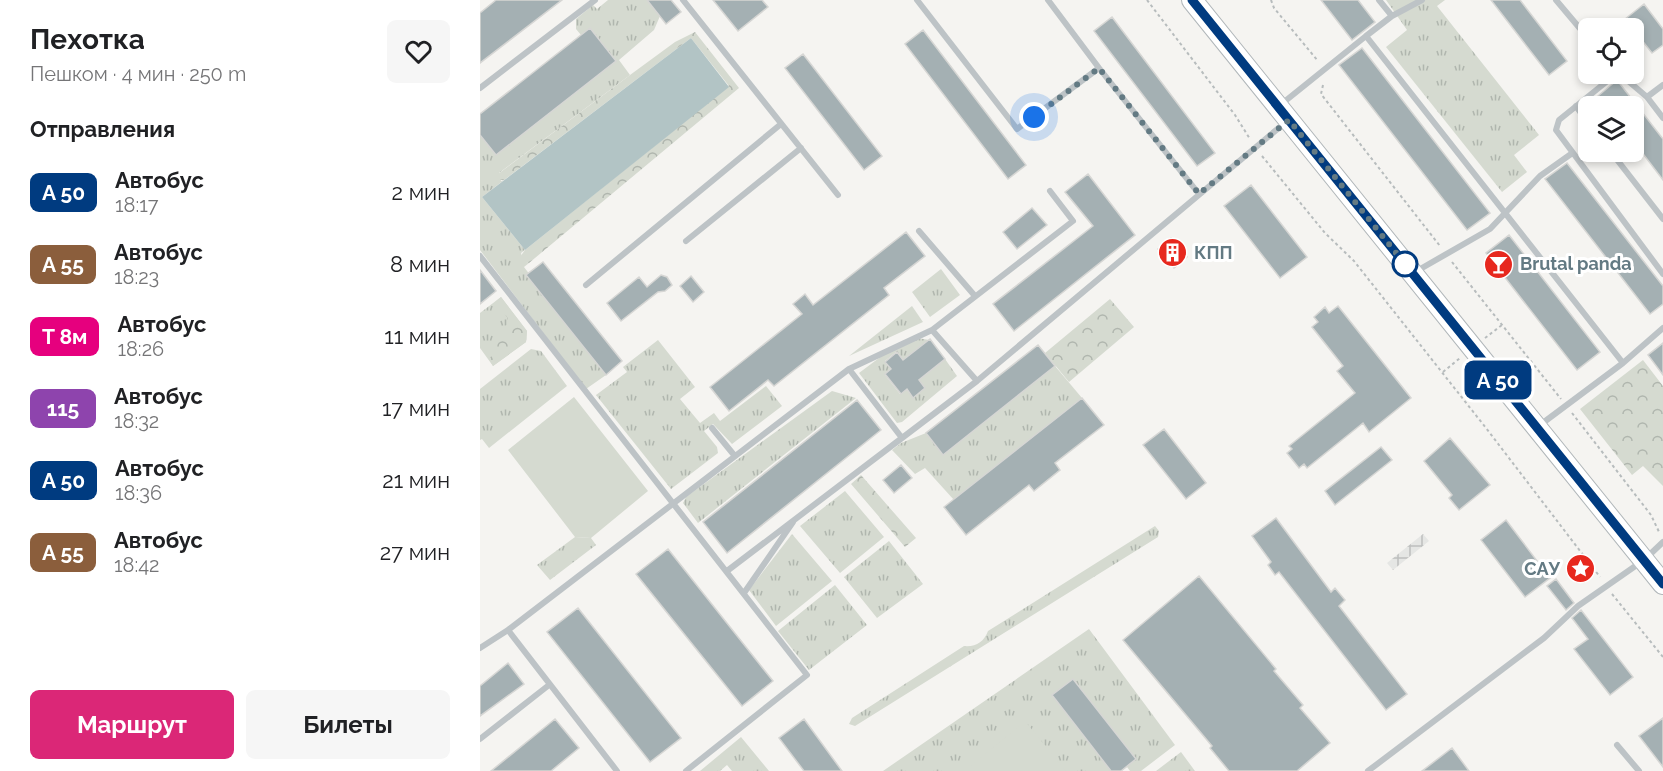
<!DOCTYPE html>
<html lang="ru">
<meta charset="utf-8">
<style>
body{margin:0;font-family:Raleway,sans-serif;background:#f6f6f6;color:#202124;height:100vh;display:flex;flex-direction:column;font-size:22px;white-space:nowrap}
*{box-sizing:border-box;margin:0}
p{font-size:20px;color:#757577}
.icon{flex:none;width:33px;height:33px;fill:none;stroke:currentColor;stroke-width:2;stroke-linecap:round;stroke-linejoin:round}
.map{position:relative;flex:1;overflow:hidden}
.panel{display:flex;flex-direction:column;background:#fff;width:480px}
.panel>*{flex:none}
.badge{padding:0 12px;border-radius:9px;font-size:21px;line-height:39px}
.tools{position:absolute;left:1098px;top:18px;display:grid;gap:12px}
.tools a{display:grid;place-items:center;width:66px;height:66px;border-radius:9px;background:#fff;box-shadow:0 3px 9px #0003;font-size:30px}
.you{position:absolute;width:30px;height:30px;margin:-15px;border:4px solid #fff;border-radius:50%;background:#1a73e8;box-shadow:0 0 0 9px #1a73e833}
.map>.badge{position:absolute;translate:-50% -50%;box-shadow:0 0 0 3px #fff}
h2{padding:0 30px;font-size:22px;line-height:54px}
.round{display:grid;place-items:center;flex:none;width:63px;height:63px;border-radius:9px;background:#f6f6f6}
.overview{display:flex;align-items:center;justify-content:space-between;height:102px;padding:0 30px}
h1{font-size:28px;font-weight:700;line-height:45px}
.action{display:flex;gap:12px;margin-top:auto;padding:12px 30px}
.action a{flex:1;height:69px;border-radius:9px;background:#db2777;color:#fff;font-size:24px;font-weight:700;line-height:69px;text-align:center}
.action a+a{background:#f6f6f6;color:#202124}
ul{padding:0;list-style:none}
li{display:flex;align-items:center;gap:18px;height:72px;padding:0 30px}
li div{flex:1}
li b{display:block;font-size:22px}
li em{font-style:normal}
li .badge{min-width:66px;font-weight:700;text-align:center}
main{display:flex;flex:1;min-height:0}
.map>svg:first-child{display:block}
</style>
<main>
<section class="panel">
<div class="overview"><div><h1>Пехотка</h1><p>Пешком · 4 мин · 250 m</p></div><a class="round"><svg class="icon" aria-label="heart" viewBox="0 0 24 24"><path d="M12 20l-8-8c-3-5 5-10 8-4 3-6 11-1 8 4z"/></svg></a></div>
<h2>Отправления</h2>
<ul>
<li><span class="badge" style="background:#003b80;color:#fff">А 50</span><div><b>Автобус</b><p>18:17</p></div><em>2 мин</em></li>
<li><span class="badge" style="background:#8b5e3c;color:#fff">А 55</span><div><b>Автобус</b><p>18:23</p></div><em>8 мин</em></li>
<li><span class="badge" style="background:#e6007e;color:#fff">Т 8м</span><div><b>Автобус</b><p>18:26</p></div><em>11 мин</em></li>
<li><span class="badge" style="background:#8e44ad;color:#fff">115</span><div><b>Автобус</b><p>18:32</p></div><em>17 мин</em></li>
<li><span class="badge" style="background:#003b80;color:#fff">А 50</span><div><b>Автобус</b><p>18:36</p></div><em>21 мин</em></li>
<li><span class="badge" style="background:#8b5e3c;color:#fff">А 55</span><div><b>Автобус</b><p>18:42</p></div><em>27 мин</em></li>
</ul>
<div class="action"><a>Маршрут</a><a>Билеты</a></div>
</section>
<div class="map">
<svg width="1183" height="771" viewBox="0 0 1183 771">
<defs>
<pattern id="industrial-grid" width="8" height="8" patternUnits="userSpaceOnUse" patternTransform="scale(1.5)"><rect width="8" height="8" fill="#e5e6e4"/><path d="M0 4h8M4 0v8" fill="none" stroke="#bdbfbe"/></pattern>
<pattern id="grass-tufts" width="24" height="20" patternUnits="userSpaceOnUse" patternTransform="scale(1.5)"><rect width="24" height="20" fill="#d5dad0"/><path d="M3 7l-1-3M5 7V3M7 7l1-3M15 17l-1-3M17 17v-4M19 17l1-3" fill="none" stroke="#b0b6ae"/></pattern>
<pattern id="forest-crowns" width="20" height="18" patternUnits="userSpaceOnUse" patternTransform="scale(1.5)"><rect width="20" height="18" fill="#d5dad0"/><path d="M2 6a3 3 0 1 1 6 0M12 15a3 3 0 1 1 6 0" fill="none" stroke="#b0b6ae"/></pattern>
</defs>
<rect width="100%" height="100%" fill="#f5f4f1"/>
<path fill="url(#industrial-grid)" d="M 943,534 L 949,541 L 913,570 L 907,563 Z"/>
<path fill="url(#grass-tufts)" d="M 128,0 L 167,0 L 180,16 L 174,30 L 139,60 L 150,75 L 19,173 L 21,181 L 24,180 L 2,197 L 45,250 L 41,253 L 43,261 L 49,263 L 44,267 L 126,375 L 106,389 L 0,250 L 0,135 L 16,155 L 136,61 L 110,28 L 101,35 L 96,29 L 96,19 L 113,5 L 117,9 Z
M 906,0 L 965,0 L 957,6 L 1059,135 L 1034,155 L 1047,172 L 1022,192 L 906,47 L 927,30 Z
M 461,269 L 480,295 L 450,317 L 432,292 Z
M 21,297 L 47,331 L 46,342 L 13,366 L 0,348 L 0,313 Z
M 432,306 L 443,322 L 369,356 Z
M 438,338 L 449,340 L 423,360 L 416,352 L 405,361 L 411,369 L 405,375 L 420,394 L 427,389 L 434,397 L 445,388 L 439,380 L 465,359 L 477,376 L 422,422 L 417,423 L 379,373 L 403,355 Z
M 178,340 L 215,387 L 200,399 L 220,423 L 234,413 L 240,421 L 286,386 L 302,406 L 252,444 L 233,424 L 224,431 L 237,447 L 238,453 L 191,489 L 116,395 L 147,372 L 143,367 Z
M 51,349 L 61,351 L 87,386 L 9,448 L 2,439 L 0,440 L 0,389 Z
M 575,366 L 602,398 L 474,500 L 445,468 L 435,474 L 412,450 L 421,443 L 446,433 L 463,455 Z
M 352,391 L 376,398 L 218,523 L 203,503 L 206,497 Z
M 365,491 L 404,537 L 360,573 L 320,526 Z
M 675,526 L 679,531 L 678,537 L 375,726 L 369,724 L 372,718 L 484,646 C 496,647 504,642 508,631 Z
M 312,534 L 352,581 L 296,626 L 269,590 Z
M 95,537 L 111,538 L 116,545 L 70,580 L 57,565 Z
M 409,541 L 443,584 L 397,618 L 364,577 Z
M 355,585 L 387,625 L 329,670 L 298,631 Z
M 609,629 L 695,745 L 661,771 L 650,771 L 647,767 L 641,771 L 656,759 L 593,679 L 572,695 L 631,771 L 403,771 Z
M 261,737 L 289,771 L 252,771 L 247,765 L 240,771 L 220,771 Z
M 701,752 L 715,771 L 676,771 Z"/>
<path fill="url(#forest-crowns)" d="M 215,32 L 259,88 L 49,263 L 43,262 L 40,257 L 45,250 L 249,86 L 211,38 L 24,180 L 18,180 L 18,174 L 150,75 L 195,42 Z
M 21,297 L 47,331 L 46,342 L 13,366 L 9,359 L 17,349 L 17,332 L 28,324 L 27,317 L 15,302 Z
M 630,299 L 654,327 L 589,382 L 565,353 Z
M 1163,360 L 1183,386 L 1183,486 L 1163,466 L 1152,475 L 1100,409 Z
M 381,475 L 436,538 L 425,547 L 371,484 Z"/>
<path fill="#d5dad0" d="M 94,397 L 168,491 L 111,538 L 95,537 L 28,450 Z
M 545,721 L 586,771 L 485,771 Z"/>
<path fill="#b2c4c5" d="M 211,38 L 249,87 L 45,250 L 2,197 Z"/>
<path fill="#a4b0b3" stroke="#d6d6d4" stroke-width="1.5" d="M 16,0 L 82,0 L 0,63 L 0,13 Z
M 167,0 L 191,0 L 201,12 L 186,24 Z
M 233,0 L 282,0 L 288,7 L 258,31 Z
M 841,0 L 878,0 L 895,22 L 872,40 Z
M 1011,0 L 1040,0 L 1087,61 L 1069,75 Z
M 1164,4 L 1183,29 L 1183,45 L 1172,53 L 1145,19 Z
M 632,17 L 735,153 L 717,166 L 614,31 Z
M 110,28 L 136,61 L 16,155 L 0,135 L 0,114 Z
M 443,30 L 546,165 L 528,179 L 425,44 Z
M 882,48 L 1010,213 L 987,230 L 859,65 Z
M 323,54 L 402,156 L 384,170 L 305,68 Z
M 1137,80 L 1183,139 L 1183,180 L 1154,142 L 1154,106 L 1126,106 L 1118,96 Z
M 1087,163 L 1183,286 L 1183,304 L 1170,314 L 1065,179 Z
M 608,174 L 655,235 L 534,331 L 513,304 L 613,226 L 585,192 Z
M 771,185 L 827,257 L 800,278 L 744,206 Z
M 552,208 L 567,225 L 537,249 L 523,232 Z
M 426,232 L 445,256 L 404,288 L 409,295 L 294,386 L 288,380 L 249,411 L 230,387 L 322,314 L 313,304 L 325,294 L 333,305 Z
M 1029,235 L 1120,352 L 1097,370 L 1006,253 Z
M 691,238 L 707,257 L 694,268 L 678,249 Z
M 63,262 L 142,361 L 126,375 L 46,275 Z
M 0,270 L 16,291 L 0,304 Z
M 181,275 L 187,277 L 192,285 L 185,291 L 178,292 L 141,321 L 127,303 L 159,277 L 167,287 Z
M 211,276 L 224,292 L 213,302 L 200,286 Z
M 858,306 L 931,398 L 889,432 L 883,423 L 827,468 L 824,464 L 819,468 L 807,453 L 812,449 L 809,446 L 875,393 L 857,371 L 863,366 L 832,327 L 838,322 L 834,317 L 845,307 L 849,313 Z
M 450,339 L 465,359 L 439,380 L 445,388 L 433,398 L 427,389 L 421,394 L 405,374 L 411,369 L 405,362 L 417,352 L 423,360 Z
M 1183,343 L 1183,375 L 1168,355 Z
M 558,345 L 575,366 L 463,455 L 446,433 Z
M 602,398 L 624,425 L 575,463 L 580,470 L 554,491 L 549,485 L 486,535 L 464,507 Z
M 377,400 L 401,430 L 247,553 L 223,522 Z
M 684,429 L 726,483 L 706,499 L 663,445 Z
M 970,438 L 1010,485 L 979,510 L 969,498 L 972,495 L 944,461 Z
M 901,447 L 912,460 L 855,505 L 845,491 Z
M 421,465 L 432,478 L 414,493 L 403,480 Z
M 796,518 L 851,592 L 855,588 L 865,600 L 859,606 L 927,694 L 906,710 L 799,572 L 795,575 L 788,565 L 791,562 L 772,536 Z
M 1026,520 L 1070,578 L 1045,597 L 1001,540 Z
M 188,549 L 293,681 L 262,706 L 156,574 Z
M 719,576 L 796,669 L 794,671 L 823,705 L 820,708 L 850,743 L 817,771 L 749,771 L 730,748 L 732,746 L 643,640 Z
M 1076,579 L 1094,603 L 1086,610 L 1067,586 Z
M 98,608 L 201,738 L 170,762 L 67,632 Z
M 1101,610 L 1153,677 L 1130,695 L 1094,649 L 1108,639 L 1092,618 Z
M 28,663 L 44,684 L 0,716 L 0,686 Z
M 593,679 L 656,759 L 641,771 L 631,771 L 572,695 Z
M 1183,718 L 1183,767 L 1159,736 Z
M 75,719 L 99,748 L 71,771 L 11,771 Z
M 324,719 L 362,771 L 324,771 L 299,738 Z
M 972,748 L 989,771 L 942,771 Z"/>
<g fill="none" stroke-linecap="round" stroke-linejoin="round">
<defs>
<path id="primary" d="M 712,0 L 1183,584"/>
</defs>
<use href="#primary" stroke="#b1b7ba" stroke-width="22"/>
<path stroke="#b7bcbd" stroke-width="2" stroke-dasharray="3 3" stroke-linecap="butt" d="M 667,0 L 755,115 L 770,139
M 791,0 L 794,8 L 838,61
M 843,85 L 841,94 L 960,246
M 782,156 L 845,233 L 874,261 L 1006,428 L 1120,577
M 972,262 L 1081,399
M 1005,338 L 1022,325
M 963,372 L 980,358
M 1092,413 L 1171,515 L 1180,534
M 1132,594 L 1183,657"/>
<path stroke="#bdc3c6" stroke-width="6" d="M 203,0 L 358,195
M 437,0 L 537,129 L 619,68 L 568,0
M 899,0 L 912,16
M 1076,0 L 1108,38
M 886,36 L 912,16 L 942,0
M 619,68 L 719,194
M 1136,74 L 1079,120 L 1076,130 L 1183,274
M 1140,74 L 1167,97 L 1183,118
M 0,88 L 115,0
M 1167,97 L 1183,85
M 799,106 L 886,36 L 1143,363
M 1096,106 L 1108,123
M 1131,152 L 1183,219
M 439,231 L 495,296
M 206,241 L 321,148
M 0,256 L 327,675 L 206,771
M 935,272 L 1010,229 L 1060,176 L 1091,154
M 106,285 L 301,124
M 452,330 L 593,221 L 570,191
M 497,381 L 807,121
M 1060,425 L 1143,363 L 1183,328
M 232,428 L 254,455
M 247,571 L 422,438
M 264,593 L 313,522
M 28,630 L 137,771
M 0,648 L 28,630 L 369,369 L 452,330 L 497,381 L 422,438 L 369,369
M 0,739 L 69,685
M 1137,745 L 1159,771
M 888,771 L 1064,638 L 1098,606 L 1164,560 L 1183,542"/>
<use href="#primary" stroke="#fff" stroke-width="20"/>
</g>
<g fill="none" stroke-linecap="round" stroke-linejoin="round">
<defs>
<path id="line" d="M 712,0 L 1183,584"/>
</defs>
<use href="#line" stroke="#fff" stroke-width="14"/>
<use href="#line" stroke="#003b80" stroke-width="9"/>
<path stroke="#637a83" stroke-width="6" stroke-dasharray="0 10.8" d="M 554,117 L 619,68 L 719,194 L 809,120 L 925,264"/>
</g>
<defs>
<symbol id="building-disc" viewBox="-11 -11 22 22"><circle r="9.5" fill="#e7281e" stroke="#fff"/><path d="M-4-6H4V6H1V3H-1V6H-4ZM-2.5-4.3h1.7v1.8h-1.7ZM.8-4.3h1.7v1.8H.8ZM-2.5-1h1.7V.8h-1.7ZM.8-1h1.7V.8H.8Z" fill="#fff"/></symbol>
<symbol id="bar-disc" viewBox="-11 -11 22 22"><circle r="9.5" fill="#e7281e" stroke="#fff"/><path d="M-6-5H6L.8 .8V4.5H3.5V6h-7V4.5H-.8V.8Z" fill="#fff"/></symbol>
<symbol id="sight-disc" viewBox="-11 -11 22 22"><circle r="9.5" fill="#e7281e" stroke="#fff"/><path d="M0-6L1.8-2.2L6-1.7L2.9 1.2L3.7 5.4L0 3.3L-3.7 5.4L-2.9 1.2L-6-1.7L-1.8-2.2Z" fill="#fff"/></symbol>
</defs>
<g fill-rule="evenodd">
<use href="#building-disc" x="676" y="236" width="33" height="33"/>
<use href="#bar-disc" x="1002" y="248" width="33" height="33"/>
<use href="#sight-disc" x="1084" y="552" width="33" height="33"/>
</g>
<circle fill="#fff" stroke="#003b80" stroke-width="3" cx="925" cy="264" r="12"/>
<g text-anchor="middle" stroke-width="6" stroke-linejoin="round" paint-order="stroke">
<g font-size="18" font-weight="bold" fill="#637a83" stroke="#fff" text-anchor="start">
<text x="714" y="259">КПП</text>
<text x="1040" y="270">Brutal panda</text>
<text x="1080" y="575" text-anchor="end">САУ</text>
</g>
</g>
</svg>
<div class="tools">
<a><svg class="icon" aria-label="locate" viewBox="0 0 24 24"><circle cx="12" cy="12" r="6"/><path d="M12 2v4M12 18v4M2 12h4M18 12h4"/></svg></a>
<a><svg class="icon" aria-label="layers" viewBox="0 0 24 24"><path d="M12 4l9 5-9 5-9-5zM3 14l9 5 9-5"/></svg></a>
</div>
<div class="you" style="left:554px;top:117px"></div>
<b class="badge" style="left:1018px;top:380px;background:#003b80;color:#fff">А 50</b>
</div>
</main>
